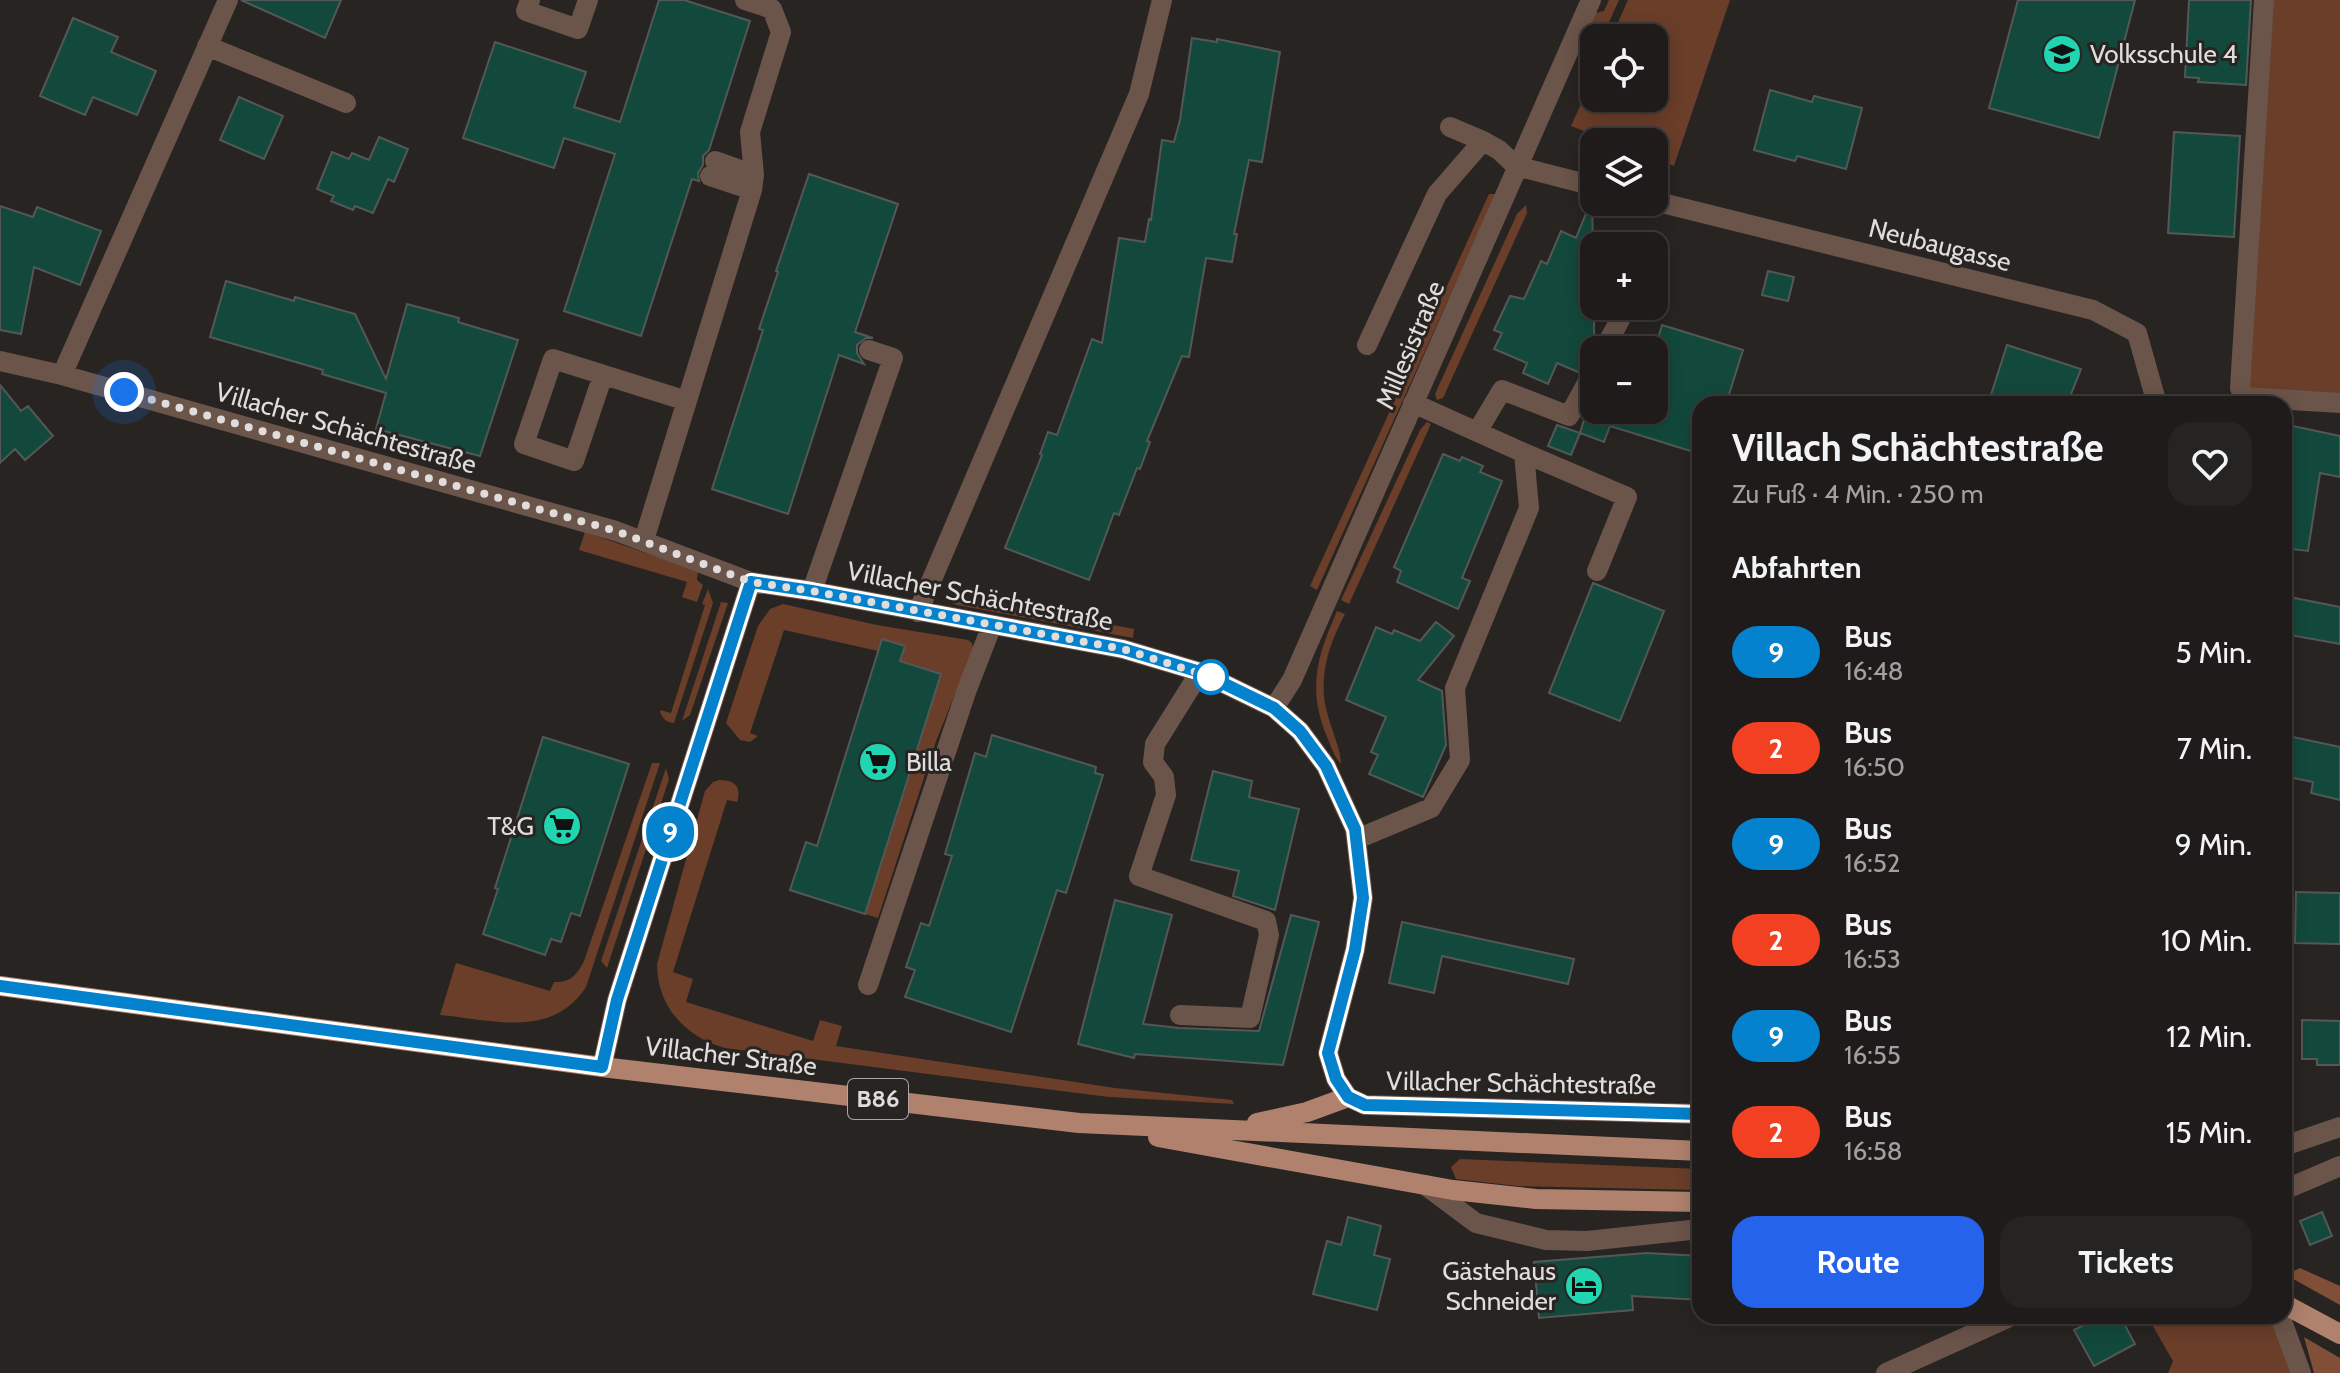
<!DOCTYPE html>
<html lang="de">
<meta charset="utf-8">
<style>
body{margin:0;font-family:Cabin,sans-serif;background:#262423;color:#f1f3f6;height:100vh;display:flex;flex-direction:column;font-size:30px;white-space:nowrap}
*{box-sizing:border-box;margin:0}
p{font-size:26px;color:#a1a1a2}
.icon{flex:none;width:44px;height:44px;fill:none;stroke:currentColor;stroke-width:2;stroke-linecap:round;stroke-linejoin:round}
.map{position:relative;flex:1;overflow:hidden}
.panel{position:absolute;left:1692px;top:396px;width:600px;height:928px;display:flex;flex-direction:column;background:#1e1b1a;border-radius:24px;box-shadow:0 4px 20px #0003,0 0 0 2px #3c3939}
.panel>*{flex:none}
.badge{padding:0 16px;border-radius:26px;font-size:28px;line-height:52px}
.tools{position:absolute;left:1580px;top:24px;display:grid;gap:16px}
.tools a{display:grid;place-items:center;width:88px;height:88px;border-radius:16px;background:#1e1b1a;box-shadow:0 4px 20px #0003,0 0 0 2px #3c3939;font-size:40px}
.you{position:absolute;width:40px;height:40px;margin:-20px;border:6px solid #fff;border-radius:50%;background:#1a73e8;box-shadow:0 0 0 12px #1a73e833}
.map>.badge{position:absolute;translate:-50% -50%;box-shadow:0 0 0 4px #fff}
h2{padding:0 40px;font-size:30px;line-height:72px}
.round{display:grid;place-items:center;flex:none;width:84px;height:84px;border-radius:24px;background:#262423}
.summary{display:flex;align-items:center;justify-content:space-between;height:136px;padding:0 40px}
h1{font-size:38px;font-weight:800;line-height:60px}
.action{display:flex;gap:16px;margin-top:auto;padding:16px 40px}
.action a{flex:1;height:92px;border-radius:24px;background:#2563eb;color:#fff;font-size:32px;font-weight:800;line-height:92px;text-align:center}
.action a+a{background:#262423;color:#f1f3f6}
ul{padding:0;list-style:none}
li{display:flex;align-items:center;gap:24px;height:96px;padding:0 40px}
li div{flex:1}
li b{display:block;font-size:30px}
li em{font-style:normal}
li .badge{min-width:88px;font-weight:700;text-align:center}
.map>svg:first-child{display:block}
</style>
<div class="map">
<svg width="2340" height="1373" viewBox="0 0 2340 1373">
<rect width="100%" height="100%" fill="#282422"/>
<path fill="#6a3e29" d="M 1609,0 L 1619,0 L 1602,38 L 1594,38 L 1594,51 L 1588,52 L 1589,27 L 1595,13 L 1604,11 Z
M 1628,0 L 1730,0 L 1674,166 L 1654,158 L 1654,142 L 1612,142 L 1571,126 L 1594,75 L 1594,98 L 1654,98 L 1654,38 L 1611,38 Z
M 2271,0 L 2340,0 L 2340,396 L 2249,391 Z
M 1489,194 L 1496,194 L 1317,590 L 1310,586 Z
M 1526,205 L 1527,213 L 1443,398 L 1437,400 L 1435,394 L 1517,214 Z
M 1427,422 L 1431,424 L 1349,604 L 1341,600 L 1420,430 Z
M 585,532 L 698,571 L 697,580 L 703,585 L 697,602 L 682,597 L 687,582 L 579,550 Z
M 708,589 L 713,603 L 674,723 C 666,722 661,718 660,710 L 671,713 L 705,605 L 702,604 Z
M 943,593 L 1134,629 L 1133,638 L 957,605 L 949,602 Z
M 721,602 L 728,603 L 690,715 L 682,721 Z
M 783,604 L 877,625 L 968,640 L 972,643 L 973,649 L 936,741 L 878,918 L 865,914 L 941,674 L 900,661 L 905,646 L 883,639 L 878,651 L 784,630 L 750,733 L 758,736 L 750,742 L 740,740 L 726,723 L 758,626 L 770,609 Z
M 1337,611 L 1345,614 C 1328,646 1317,680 1328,716 C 1332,731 1341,750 1341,764 C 1334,757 1331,746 1327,737 C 1307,688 1317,657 1337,611 Z
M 652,763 L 660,763 L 586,987 C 552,1039 493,1020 440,1015 L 456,963 L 550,991 L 554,982 C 570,983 577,975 584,961 Z
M 666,768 L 669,779 L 607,968 L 601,961 Z
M 719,780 C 735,780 742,787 737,802 L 727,800 L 673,972 L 693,979 L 686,1002 L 813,1041 L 820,1020 L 842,1026 L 836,1046 L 1115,1088 L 1232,1100 L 1234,1104 L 1109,1097 L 725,1048 C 685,1037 657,1006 657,964 L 705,791 L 713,782 Z
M 1460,1159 L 1700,1169 L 1700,1190 L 1518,1186 L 1456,1179 L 1451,1167 Z
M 2147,1316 L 2263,1316 L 2276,1322 L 2291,1373 L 2168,1373 L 2173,1361 Z"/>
<path fill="#814f37" d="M 2300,1268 L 2340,1286 L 2340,1305 L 2286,1275 Z
M 2304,1337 L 2340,1358 L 2340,1373 L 2314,1373 Z"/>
<path fill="#12493c" stroke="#535857" stroke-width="2" d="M 241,0 L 341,0 L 325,38 Z
M 659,0 L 684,0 L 750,21 L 709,150 L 703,156 L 703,165 L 698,173 L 699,181 L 692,179 L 641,336 L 564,311 L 615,154 L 564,138 L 554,168 L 463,138 L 495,42 L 586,72 L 574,107 L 620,122 Z
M 2018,0 L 2135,0 L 2099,138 L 1989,108 Z
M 2189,0 L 2251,0 L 2246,85 L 2198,82 L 2199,78 L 2185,77 Z
M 73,18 L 118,37 L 111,52 L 156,71 L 137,115 L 93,97 L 85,115 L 40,96 Z
M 1192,38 L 1217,42 L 1217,39 L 1280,52 L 1262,162 L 1249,160 L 1234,234 L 1237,234 L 1232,262 L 1206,258 L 1189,357 L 1182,356 L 1147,441 L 1150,442 L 1140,469 L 1137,468 L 1119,515 L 1114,513 L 1089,580 L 1005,548 L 1042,455 L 1040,454 L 1048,432 L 1057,435 L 1092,339 L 1102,343 L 1119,238 L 1145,242 L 1149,219 L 1151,220 L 1162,140 L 1174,142 L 1180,120 Z
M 1770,90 L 1812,102 L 1814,96 L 1862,108 L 1846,169 L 1797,156 L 1795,161 L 1754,150 Z
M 239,97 L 283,116 L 264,159 L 220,140 Z
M 2174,132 L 2240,136 L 2234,237 L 2168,233 Z
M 379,137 L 408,149 L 394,182 L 388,179 L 373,213 L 355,206 L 353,210 L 331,201 L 334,196 L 317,189 L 332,152 L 349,159 L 352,153 L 369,160 Z
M 809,174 L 898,204 L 855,332 L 873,338 L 866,338 L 857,345 L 857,353 L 864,364 L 839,355 L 788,514 L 712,489 L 763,330 L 759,329 L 778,272 L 776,271 Z
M 1592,199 L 1594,306 L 1601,306 L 1594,320 L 1594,341 L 1591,350 L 1593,357 L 1587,359 L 1578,372 L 1557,363 L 1548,384 L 1523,373 L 1527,363 L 1494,349 L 1502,333 L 1494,330 L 1510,296 L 1524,299 L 1541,261 L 1547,264 L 1561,231 L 1576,238 Z
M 0,206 L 33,217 L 37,207 L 101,231 L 80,285 L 34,267 L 21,334 L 0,330 Z
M 1768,271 L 1794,277 L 1788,301 L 1762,295 Z
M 226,281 L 294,301 L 295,297 L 355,314 L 386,379 L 407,304 L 459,318 L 458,322 L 518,340 L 480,456 L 376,429 L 386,393 L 322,374 L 323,370 L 210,337 Z
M 1662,325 L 1743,350 L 1726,404 L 1700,404 L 1700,454 L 1610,426 L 1604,442 L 1580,433 L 1587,410 L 1654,410 L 1654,352 Z
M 2007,345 L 2081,369 L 2067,404 L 1988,404 Z
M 0,385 L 21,411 L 28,406 L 53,436 L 25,460 L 15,449 L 0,463 Z
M 2284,424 L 2340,436 L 2340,477 L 2320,473 L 2308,551 L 2284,548 Z
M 1557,425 L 1580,433 L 1571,455 L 1548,446 Z
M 1443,454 L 1460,461 L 1462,457 L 1483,466 L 1480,472 L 1502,481 L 1462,578 L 1470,581 L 1458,609 L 1397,582 L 1401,571 L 1394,567 Z
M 1593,583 L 1664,611 L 1620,721 L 1549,693 Z
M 2284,596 L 2340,607 L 2340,644 L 2284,634 Z
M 1436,622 L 1454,636 L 1418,680 L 1442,691 L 1446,745 L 1423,797 L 1369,774 L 1378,755 L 1371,752 L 1386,717 L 1346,700 L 1376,627 L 1392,634 L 1394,630 L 1420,641 Z
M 882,639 L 905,646 L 900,661 L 941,674 L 865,914 L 790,890 L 806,842 L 817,846 Z
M 992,735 L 1096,767 L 1095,773 L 1103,775 L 1066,893 L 1057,890 L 1011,1032 L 905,997 L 915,970 L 906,967 L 921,923 L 929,926 L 952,856 L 945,854 L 975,753 L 986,757 Z
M 2284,735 L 2340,747 L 2340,800 L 2311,793 L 2313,782 L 2284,776 Z
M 543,737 L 629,764 L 580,916 L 571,913 L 561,942 L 551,939 L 545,955 L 483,934 L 498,889 L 495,888 Z
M 1213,771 L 1252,781 L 1249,797 L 1299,809 L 1275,910 L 1233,896 L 1239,871 L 1191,860 Z
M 2296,892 L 2340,893 L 2340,944 L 2295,943 Z
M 1115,900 L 1172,915 L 1143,1024 L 1179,1028 L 1259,1031 L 1291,915 L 1319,922 L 1283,1065 L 1135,1054 L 1134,1058 L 1078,1044 Z
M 1402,922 L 1574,959 L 1568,984 L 1442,956 L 1434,993 L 1389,983 Z
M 2302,1020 L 2340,1021 L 2340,1065 L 2317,1065 L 2317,1059 L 2302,1059 Z
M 2322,1212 L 2332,1236 L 2310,1245 L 2300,1221 Z
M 1348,1217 L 1381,1226 L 1374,1255 L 1390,1259 L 1377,1310 L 1313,1294 L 1327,1241 L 1341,1245 Z
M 1647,1253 L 1700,1256 L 1700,1300 L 1632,1296 L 1633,1310 L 1539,1318 L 1534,1262 Z
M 2102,1316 L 2120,1316 L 2135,1344 L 2094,1366 L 2074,1330 Z"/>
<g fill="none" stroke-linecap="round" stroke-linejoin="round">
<path stroke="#6b544a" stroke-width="20" d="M 530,0 L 526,11 L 578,29 L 588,0
M 2264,0 L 2240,388 L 2244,397 L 2340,403
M 207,46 L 346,103
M 1450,127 L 1483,141
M 715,161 L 754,175
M 710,176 L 752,190
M 1654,201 L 2093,310 L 2137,333 L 2157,404
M 1367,345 L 1437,194 L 1483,141 L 1499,150 L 1516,166 L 1594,186
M 1604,350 L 1627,306
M 0,361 L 62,375 L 616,531 L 751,582 L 812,591 L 1123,649 L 1200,672 L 1274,708 L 1300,731 L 1326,766 L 1355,829 L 1363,898 L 1355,950 L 1328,1053 L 1336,1079 L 1348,1097 L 1365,1105 L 1700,1114
M 62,375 L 228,0
M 603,375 L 574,461 L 524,444 L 553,359 L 687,401
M 1477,432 L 1502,390 L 1569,416 L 1594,370
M 1524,453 L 1627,497 L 1597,571
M 644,540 L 752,190 L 754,175 L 750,132 L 781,32 L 772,9 L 745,0
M 812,591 L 893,358 L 869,350
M 918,612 L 1139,94 L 1162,0
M 1274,708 L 1292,680 L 1591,0
M 1357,839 L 1431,808 L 1460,760 L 1455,688 L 1529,508 L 1524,453 L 1413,403
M 868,985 L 966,692 L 992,625
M 1180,1015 L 1250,1018 L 1269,935 L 1266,921 L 1139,876 L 1166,795 L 1164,777 L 1153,762 L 1155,744 L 1200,672
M 602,1067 L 617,1000 L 751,582
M 2284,1146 L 2340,1127
M 1425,1185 L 1476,1223 L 1546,1240 L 1587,1241 L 1700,1229
M 2284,1190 L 2340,1166
M 2280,1316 L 2301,1373
M 1886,1373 L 2012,1316"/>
<path stroke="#b0826d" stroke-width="20" d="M 0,986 L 602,1067 L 1079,1123 L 1700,1151
M 1257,1123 L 1307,1112 L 1348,1097
M 1158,1137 L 1453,1190 L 1536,1199 L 1700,1202
M 2284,1304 L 2340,1334"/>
</g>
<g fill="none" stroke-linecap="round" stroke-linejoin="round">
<defs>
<path id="line" d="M 0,986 L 602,1067 L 617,1000 L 751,582 L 812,591 L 1123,649 L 1200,672 L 1274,708 L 1300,731 L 1326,766 L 1355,829 L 1363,898 L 1355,950 L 1328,1053 L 1336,1079 L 1348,1097 L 1365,1105 L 1700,1114"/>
</defs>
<use href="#line" stroke="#fff" stroke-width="18"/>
<use href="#line" stroke="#0582ce" stroke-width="12"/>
<path stroke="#e0dddc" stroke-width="8" stroke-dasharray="0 14.4" d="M 124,392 L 616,531 L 751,582 L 812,591 L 1123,649 L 1211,677"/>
</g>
<defs>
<symbol id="school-disc" viewBox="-11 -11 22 22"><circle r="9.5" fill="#20d5b0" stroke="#282422"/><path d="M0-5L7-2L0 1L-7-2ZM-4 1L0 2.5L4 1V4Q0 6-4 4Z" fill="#111"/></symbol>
<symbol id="supermarket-disc" viewBox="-11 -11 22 22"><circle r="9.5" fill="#20d5b0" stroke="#282422"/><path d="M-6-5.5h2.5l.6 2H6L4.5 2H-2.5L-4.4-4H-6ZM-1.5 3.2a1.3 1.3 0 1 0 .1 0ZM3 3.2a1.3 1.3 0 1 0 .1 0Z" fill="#111"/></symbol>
<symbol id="hotel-disc" viewBox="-11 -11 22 22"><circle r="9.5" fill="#20d5b0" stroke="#282422"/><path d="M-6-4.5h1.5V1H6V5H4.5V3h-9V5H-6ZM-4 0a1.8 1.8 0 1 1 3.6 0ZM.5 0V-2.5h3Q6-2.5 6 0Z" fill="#111"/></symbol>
</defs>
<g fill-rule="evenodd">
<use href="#school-disc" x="2040" y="32" width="44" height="44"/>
<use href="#supermarket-disc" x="856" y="740" width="44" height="44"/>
<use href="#supermarket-disc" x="540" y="804" width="44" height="44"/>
<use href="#hotel-disc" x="1562" y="1264" width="44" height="44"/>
</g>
<circle fill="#fff" stroke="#0582ce" stroke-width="4" cx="1211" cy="677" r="16"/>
<g text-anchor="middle" stroke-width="6" stroke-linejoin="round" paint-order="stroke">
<rect fill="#282422" stroke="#a9a6a4" stroke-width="2" x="848" y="1079" width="60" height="40" rx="6"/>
<g font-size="24" font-weight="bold" fill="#e0dddc">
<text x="878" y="1107">B86</text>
</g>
<g font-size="26" fill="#e0dddc" stroke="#282422" text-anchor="start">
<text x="2090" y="63">Volksschule 4</text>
<text x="906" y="771">Billa</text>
<text x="534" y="835" text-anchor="end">T&amp;G</text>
<text x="1556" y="1280" text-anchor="end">Gästehaus<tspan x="1556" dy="30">Schneider</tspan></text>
</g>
<g font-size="26" fill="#e0dddc" stroke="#282422">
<text transform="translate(1940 245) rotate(14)" y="9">Neubaugasse</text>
<text transform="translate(1410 345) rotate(-67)" y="9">Millesistraße</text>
<text transform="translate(346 428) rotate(16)" y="9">Villacher Schächtestraße</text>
<text transform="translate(980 596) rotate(11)" y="9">Villacher Schächtestraße</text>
<text transform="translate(731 1056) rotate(7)" y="9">Villacher Straße</text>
<text transform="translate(1521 1083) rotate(1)" y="9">Villacher Schächtestraße</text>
</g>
</g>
</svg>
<div class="tools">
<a><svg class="icon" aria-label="locate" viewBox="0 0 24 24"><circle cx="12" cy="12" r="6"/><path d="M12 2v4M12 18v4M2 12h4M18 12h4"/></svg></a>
<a><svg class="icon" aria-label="layers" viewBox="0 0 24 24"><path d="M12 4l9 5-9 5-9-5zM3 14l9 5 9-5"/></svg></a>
<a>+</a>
<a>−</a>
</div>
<div class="you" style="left:124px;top:392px"></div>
<b class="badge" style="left:670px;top:832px;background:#0582ce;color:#fff">9</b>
<section class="panel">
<div class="summary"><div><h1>Villach Schächtestraße</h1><p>Zu Fuß · 4 Min. · 250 m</p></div><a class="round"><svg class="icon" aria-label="heart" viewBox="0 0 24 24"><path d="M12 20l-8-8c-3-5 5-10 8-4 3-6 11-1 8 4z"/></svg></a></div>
<h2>Abfahrten</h2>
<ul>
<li><span class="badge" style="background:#0582ce;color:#fff">9</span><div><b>Bus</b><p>16:48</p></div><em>5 Min.</em></li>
<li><span class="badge" style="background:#f24023;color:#fff">2</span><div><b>Bus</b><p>16:50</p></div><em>7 Min.</em></li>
<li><span class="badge" style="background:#0582ce;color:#fff">9</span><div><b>Bus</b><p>16:52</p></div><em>9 Min.</em></li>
<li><span class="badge" style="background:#f24023;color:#fff">2</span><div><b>Bus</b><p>16:53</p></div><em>10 Min.</em></li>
<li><span class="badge" style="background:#0582ce;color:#fff">9</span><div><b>Bus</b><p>16:55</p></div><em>12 Min.</em></li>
<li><span class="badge" style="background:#f24023;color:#fff">2</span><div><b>Bus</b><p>16:58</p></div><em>15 Min.</em></li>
</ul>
<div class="action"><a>Route</a><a>Tickets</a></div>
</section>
</div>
